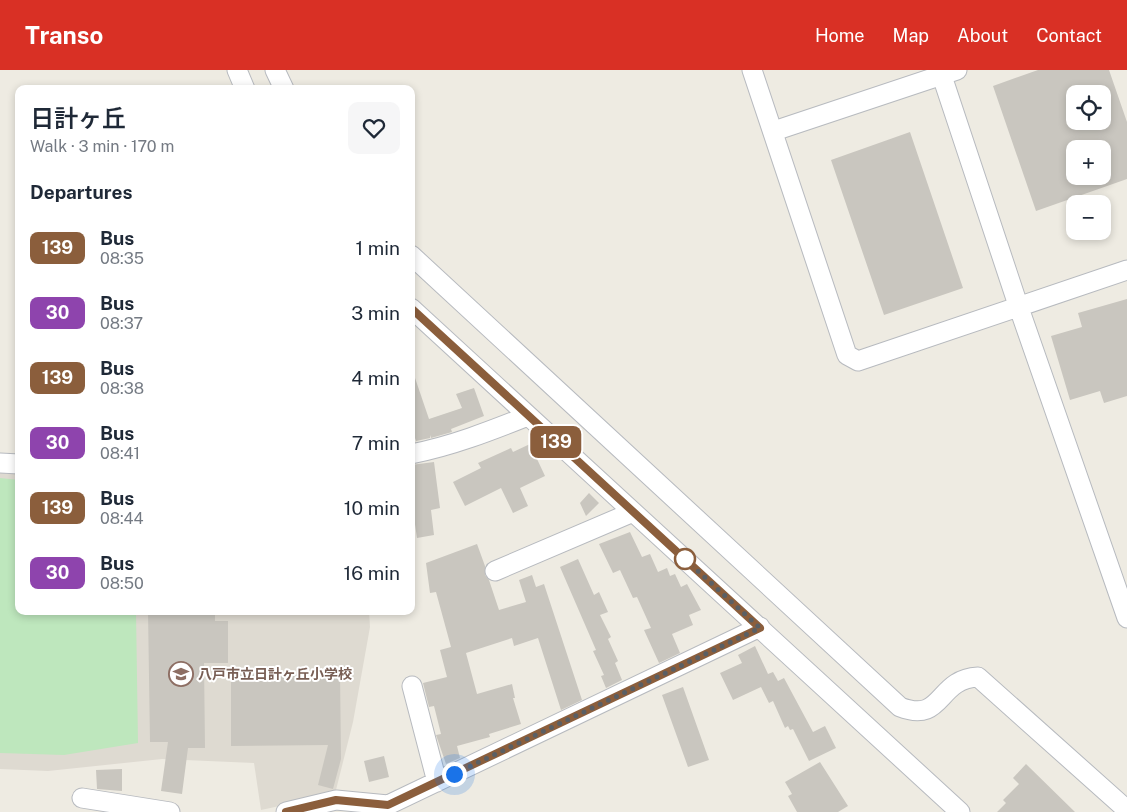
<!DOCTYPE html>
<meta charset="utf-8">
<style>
body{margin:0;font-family:"Public Sans","Noto Sans JP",sans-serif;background:#f6f6f7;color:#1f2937;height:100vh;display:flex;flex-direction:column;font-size:19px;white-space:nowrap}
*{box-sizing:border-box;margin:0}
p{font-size:16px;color:#747a83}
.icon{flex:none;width:28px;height:28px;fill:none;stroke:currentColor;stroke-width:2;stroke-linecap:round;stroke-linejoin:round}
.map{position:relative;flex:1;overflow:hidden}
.sheet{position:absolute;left:15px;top:15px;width:400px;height:530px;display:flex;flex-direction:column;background:#fff;border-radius:10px;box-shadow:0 2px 8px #0003}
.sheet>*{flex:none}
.badge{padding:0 10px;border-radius:8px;font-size:18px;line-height:32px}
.fabs{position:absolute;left:1066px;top:15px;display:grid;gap:10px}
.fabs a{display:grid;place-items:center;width:45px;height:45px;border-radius:10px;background:#fff;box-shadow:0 2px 8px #0003;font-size:25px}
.you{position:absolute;width:25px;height:25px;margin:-12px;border:4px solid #fff;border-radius:50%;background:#1a73e8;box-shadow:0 0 0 8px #1a73e833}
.map>.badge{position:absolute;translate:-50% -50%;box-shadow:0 0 0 2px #fff}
h2{padding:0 15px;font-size:19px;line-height:45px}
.round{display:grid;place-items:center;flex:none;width:52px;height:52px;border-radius:10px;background:#f6f6f7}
.summary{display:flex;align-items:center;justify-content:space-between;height:85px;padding:0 15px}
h1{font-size:24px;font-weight:600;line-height:38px}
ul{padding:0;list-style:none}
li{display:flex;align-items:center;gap:15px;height:65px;padding:0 15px}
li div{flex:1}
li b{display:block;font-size:19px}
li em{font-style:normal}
li .badge{min-width:55px;font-weight:700;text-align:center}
header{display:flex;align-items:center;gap:30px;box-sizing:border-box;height:70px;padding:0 25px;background:#d93025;color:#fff}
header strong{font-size:24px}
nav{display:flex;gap:28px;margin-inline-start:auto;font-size:18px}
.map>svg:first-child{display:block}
</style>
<header>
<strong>Transo</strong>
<nav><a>Home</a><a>Map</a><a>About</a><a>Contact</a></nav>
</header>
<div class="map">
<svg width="1127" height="742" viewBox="0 0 1127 742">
<rect width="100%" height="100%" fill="#eeebe2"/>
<path fill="#dedad1" d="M 0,398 L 19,399 L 19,541 L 369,541 L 370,557 L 353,652 L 335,724 L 261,740 L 254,693 L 162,689 L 48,701 L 0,699 Z"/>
<path fill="#bee7bd" d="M 0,408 L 19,410 L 19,541 L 136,541 L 138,673 L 64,685 L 0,683 Z"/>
<path fill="#c9c6bf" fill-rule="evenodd" d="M 1038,0 L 1109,0 L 1127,52 L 1127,109 L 1036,141 L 993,16 ZM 1075,24 L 1102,24 L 1102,51 L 1075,51 ZM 1075,79 L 1102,79 L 1102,106 L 1075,106 Z
M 910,62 L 963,218 L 884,245 L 831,90 Z
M 1127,229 L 1127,326 L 1104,333 L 1100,321 L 1070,330 L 1051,266 L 1082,257 L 1078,243 Z
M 414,305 L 429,349 L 462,338 L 456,324 L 474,318 L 484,346 L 451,359 L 452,362 L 431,368 L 430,365 L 430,368 L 416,371 L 411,356 L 411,306 Z
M 530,374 L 545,406 L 520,418 L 528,436 L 513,443 L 501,418 L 465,436 L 453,412 L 481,398 L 478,393 L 511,378 L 513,382 Z
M 434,392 L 440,438 L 431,440 L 434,465 L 417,468 L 411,427 L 411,395 Z
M 589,423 L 599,433 L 586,446 L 580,433 Z
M 630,462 L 642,487 L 650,484 L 658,502 L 667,498 L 670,506 L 675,504 L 681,517 L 687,514 L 701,540 L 689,545 L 693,555 L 672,564 L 680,583 L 659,593 L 644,560 L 651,558 L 637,527 L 633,528 L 620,500 L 613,503 L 599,474 Z
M 477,474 L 485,496 L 485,505 L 489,510 L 499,540 L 526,532 L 519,510 L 532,505 L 536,517 L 544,514 L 582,630 L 561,640 L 538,568 L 514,576 L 512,568 L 466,583 L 477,624 L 512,614 L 515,628 L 513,628 L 521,654 L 489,664 L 490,667 L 457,676 L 460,688 L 446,694 L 436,665 L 441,664 L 434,636 L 429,637 L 423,613 L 447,607 L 440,580 L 451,577 L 436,522 L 430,523 L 426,493 Z
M 578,489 L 594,525 L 599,522 L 608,542 L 600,545 L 611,567 L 608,569 L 618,591 L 615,593 L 622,610 L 606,618 L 601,606 L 604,605 L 593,581 L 596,580 L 560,497 Z
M 148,541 L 215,541 L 215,551 L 228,551 L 228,593 L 204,593 L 205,678 L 188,678 L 182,724 L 161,721 L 168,672 L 150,672 Z
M 755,576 L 768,604 L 773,602 L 778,611 L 784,608 L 813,662 L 825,656 L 836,678 L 809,691 L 793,659 L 790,660 L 788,656 L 785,658 L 773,631 L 769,633 L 761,617 L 733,630 L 720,603 L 742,593 L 738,585 Z
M 340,603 L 341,689 L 333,719 L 318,715 L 328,675 L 231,676 L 231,605 Z
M 683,617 L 709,690 L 688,697 L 662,625 Z
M 384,686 L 389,707 L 369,712 L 364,691 Z
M 820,692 L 848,736 L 838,742 L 797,742 L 788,726 L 792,724 L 785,712 Z
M 1026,694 L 1075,742 L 997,742 L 1006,733 L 1003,730 L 1019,714 L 1013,708 Z
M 122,699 L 122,721 L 97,719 L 96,700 Z"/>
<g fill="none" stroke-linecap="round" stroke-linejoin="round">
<defs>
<path id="minor" d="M 237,0 L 245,19
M 275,0 L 284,19
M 752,0 L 847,285 L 858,291 L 1127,200
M 940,0 L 1018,235 L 1127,548
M 774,61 L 957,0
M 411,185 L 900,637 C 944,654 936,609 978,607 L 1127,740
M 411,238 L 960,742
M 411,384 C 452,376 490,361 528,346
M 0,393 L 19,394
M 495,501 L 633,442
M 412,616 L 437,712
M 82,728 L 170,742
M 286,742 L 336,730 L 388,735 L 760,557"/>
</defs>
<use href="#minor" stroke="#b7babf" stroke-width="21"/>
<use href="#minor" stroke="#fff" stroke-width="19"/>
</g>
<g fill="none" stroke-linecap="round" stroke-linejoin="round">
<defs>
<path id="line" d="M 286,742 L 336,730 L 388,735 L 760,558 L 411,238"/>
</defs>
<use href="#line" stroke="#fff" stroke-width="11"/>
<use href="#line" stroke="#8b5e3c" stroke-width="8"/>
<path stroke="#5a5f64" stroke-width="5" stroke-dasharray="0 9" d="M 454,704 L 760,558 L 685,489"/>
</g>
<defs>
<symbol id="school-ring" viewBox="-11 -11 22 22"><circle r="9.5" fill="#fff" stroke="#8d6e63" stroke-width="1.5"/><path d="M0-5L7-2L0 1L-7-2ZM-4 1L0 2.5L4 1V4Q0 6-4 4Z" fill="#8d6e63"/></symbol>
</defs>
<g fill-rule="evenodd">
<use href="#school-ring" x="167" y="590" width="28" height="28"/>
</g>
<circle fill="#fff" stroke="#8b5e3c" stroke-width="2.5" cx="685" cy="489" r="10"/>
<g text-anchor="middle" stroke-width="4" stroke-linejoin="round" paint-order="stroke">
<g font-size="14" font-weight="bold" fill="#785e54" stroke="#fff" text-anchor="start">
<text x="198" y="609">八戸市立日計ヶ丘小学校</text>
</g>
</g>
</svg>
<div class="fabs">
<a><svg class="icon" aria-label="locate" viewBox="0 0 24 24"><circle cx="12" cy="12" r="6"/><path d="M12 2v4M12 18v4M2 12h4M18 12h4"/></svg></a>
<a>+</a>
<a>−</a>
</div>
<div class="you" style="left:454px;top:704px"></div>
<b class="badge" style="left:556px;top:372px;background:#8b5e3c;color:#fff">139</b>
<section class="sheet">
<div class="summary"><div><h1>日計ヶ丘</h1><p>Walk · 3 min · 170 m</p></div><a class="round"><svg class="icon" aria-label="heart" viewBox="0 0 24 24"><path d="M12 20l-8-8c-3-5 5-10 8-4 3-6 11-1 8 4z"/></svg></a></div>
<h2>Departures</h2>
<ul>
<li><span class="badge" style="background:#8b5e3c;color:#fff">139</span><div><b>Bus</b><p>08:35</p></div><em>1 min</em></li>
<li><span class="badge" style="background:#8e44ad;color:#fff">30</span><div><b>Bus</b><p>08:37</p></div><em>3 min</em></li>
<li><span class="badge" style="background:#8b5e3c;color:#fff">139</span><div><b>Bus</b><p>08:38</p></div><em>4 min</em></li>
<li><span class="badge" style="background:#8e44ad;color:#fff">30</span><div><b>Bus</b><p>08:41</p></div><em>7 min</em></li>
<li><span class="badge" style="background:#8b5e3c;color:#fff">139</span><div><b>Bus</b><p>08:44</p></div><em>10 min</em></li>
<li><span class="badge" style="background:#8e44ad;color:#fff">30</span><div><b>Bus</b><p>08:50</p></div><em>16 min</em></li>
</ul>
</section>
</div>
